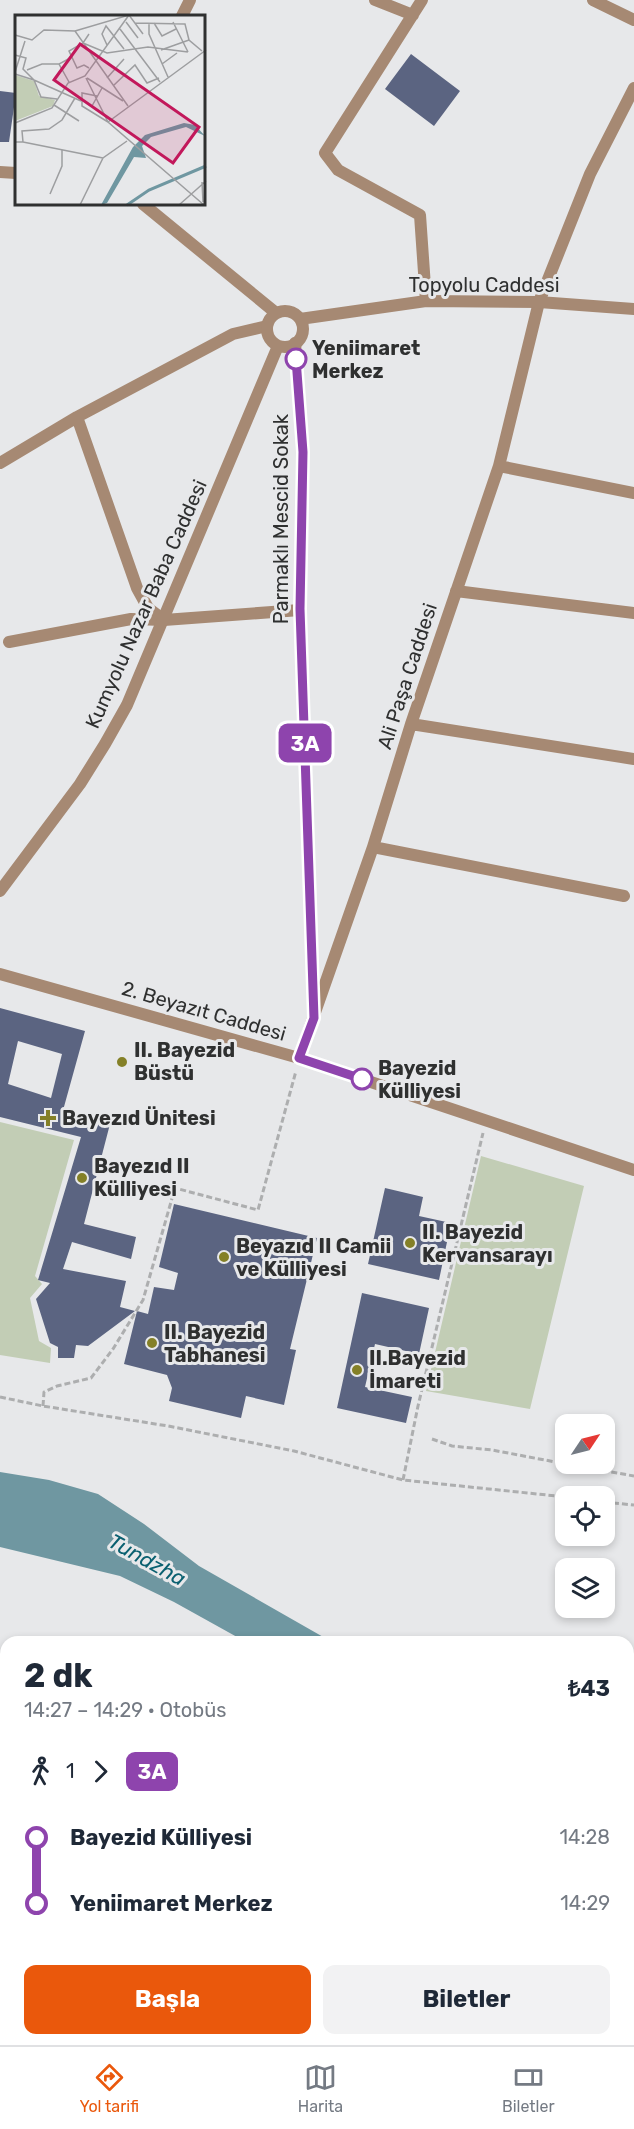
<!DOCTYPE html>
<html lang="tr">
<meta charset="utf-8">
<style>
body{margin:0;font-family:Rubik,sans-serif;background:#f2f2f3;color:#1f2937;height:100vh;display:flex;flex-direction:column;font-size:22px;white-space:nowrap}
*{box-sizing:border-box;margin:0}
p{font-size:20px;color:#747a83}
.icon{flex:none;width:33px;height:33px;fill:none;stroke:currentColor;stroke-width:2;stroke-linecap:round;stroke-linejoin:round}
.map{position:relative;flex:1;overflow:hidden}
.panel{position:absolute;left:0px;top:1636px;width:634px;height:410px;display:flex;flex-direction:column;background:#fff;border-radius:18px 18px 0 0;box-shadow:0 3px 9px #0003}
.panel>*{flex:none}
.badge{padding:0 12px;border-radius:9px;font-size:21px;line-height:39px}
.needle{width:39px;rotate:55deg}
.buttons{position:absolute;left:555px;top:1414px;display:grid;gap:12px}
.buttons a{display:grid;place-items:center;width:60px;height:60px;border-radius:12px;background:#fff;box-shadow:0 3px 9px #0003;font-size:30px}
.map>.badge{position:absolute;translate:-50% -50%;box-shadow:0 0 0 3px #fff}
.legs{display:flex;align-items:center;gap:9px;height:66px;padding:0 24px;font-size:20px}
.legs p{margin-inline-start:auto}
.summary{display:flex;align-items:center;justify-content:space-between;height:102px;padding:0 24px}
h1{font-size:33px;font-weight:700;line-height:45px}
.primary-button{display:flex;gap:12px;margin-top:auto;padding:12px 24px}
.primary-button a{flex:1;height:69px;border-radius:12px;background:#ea580c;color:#fff;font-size:24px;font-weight:700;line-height:69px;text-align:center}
.primary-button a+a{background:#f2f2f3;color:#1f2937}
ul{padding:0 24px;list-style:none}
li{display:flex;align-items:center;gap:21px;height:66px;font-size:22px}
li i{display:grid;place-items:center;width:9px;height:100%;margin:0 8px;background:currentColor}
li i::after{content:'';width:15px;height:15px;margin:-8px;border:4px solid;border-radius:50%;background:#fff}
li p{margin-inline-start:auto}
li:first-child i{background:linear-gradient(#0000 50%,currentColor 0)}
li:last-child i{background:linear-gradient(currentColor 50%,#0000 0)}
.tabs{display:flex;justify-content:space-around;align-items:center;height:84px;border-top:2px solid #e0e1e3;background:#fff;font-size:16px;color:#747a83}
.tabs a{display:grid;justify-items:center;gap:3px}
.tabs .selected{color:#ea580c}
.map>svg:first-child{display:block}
</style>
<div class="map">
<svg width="634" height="2045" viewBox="0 0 634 2045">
<rect width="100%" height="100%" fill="#e7e8ea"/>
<path fill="#c2cdb5" d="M 0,1122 L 74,1140 L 35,1276 L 42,1284 L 30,1298 L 39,1341 L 51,1348 L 50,1363 L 0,1355 Z
M 481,1156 L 584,1186 L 530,1409 L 426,1391 Z"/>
<path fill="#6f97a1" d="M 0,1472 L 49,1480 L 98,1494 L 144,1524 L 199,1566 L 332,1642 L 246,1642 L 174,1602 L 120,1576 L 0,1547 Z
M 562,2040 L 616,2040 L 616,2045 L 563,2045 Z"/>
<path fill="#5b6481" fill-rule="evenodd" d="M 411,54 L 460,91 L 434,126 L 385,89 Z
M 0,91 L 16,93 L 9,142 L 0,142 Z
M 0,1008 L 85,1031 L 62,1114 L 110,1124 L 84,1224 L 136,1237 L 131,1259 L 72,1242 L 63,1269 L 126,1281 L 120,1307 L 135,1311 L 88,1346 L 76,1345 L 74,1358 L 58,1358 L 58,1347 L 50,1343 L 36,1299 L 50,1283 L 38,1280 L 81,1137 L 0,1117 ZM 18,1041 L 62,1054 L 51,1098 L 8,1084 Z
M 385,1188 L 423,1197 L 419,1216 L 451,1223 L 439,1280 L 368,1264 Z
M 174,1204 L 317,1238 L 290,1349 L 296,1350 L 284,1405 L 246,1396 L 241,1418 L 169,1401 L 172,1388 L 167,1375 L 124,1364 L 137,1311 L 148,1314 L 154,1287 L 174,1290 L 178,1273 L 159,1267 Z
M 362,1293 L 429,1308 L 419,1354 L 375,1344 L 365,1387 L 412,1397 L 406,1423 L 337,1408 Z"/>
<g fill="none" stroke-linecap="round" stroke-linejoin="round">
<path stroke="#adaeaf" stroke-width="3" stroke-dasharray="6 3" stroke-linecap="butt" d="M 0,1397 L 43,1406 L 168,1426 L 294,1451 L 403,1480 L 566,1497
M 43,1406 L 44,1392 L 57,1386 L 91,1378 L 113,1349 L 143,1300 L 175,1188 L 258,1210 L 296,1071
M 432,1439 L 452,1446 L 492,1450 L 566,1464
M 567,1464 L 634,1476
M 403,1480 L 418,1406 L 483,1133
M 604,1502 L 634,1505"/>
<path stroke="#a68973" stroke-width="12" d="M 375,0 L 413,15
M 422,0 L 325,153 L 338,170 L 420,215 L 426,301
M 593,0 L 634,20
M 182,16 L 190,0
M 295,343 L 303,452 L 300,610 L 314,1011
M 77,417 L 233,334 L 267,326
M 0,463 L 77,417 L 137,588 L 148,608 L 164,620
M 499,466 L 634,493
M 456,591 L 634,613
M 9,642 L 131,619 L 164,620 L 300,610
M 411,724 L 634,759
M 373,847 L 624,896
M 299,1058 L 373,847 L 411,724 L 499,466 L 539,302 L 590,174 L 634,88"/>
<path stroke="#a68973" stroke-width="12" d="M 0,172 L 16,173
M 143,204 L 276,313
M267 329a18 18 0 1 1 36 0a18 18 0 1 1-36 0Z
M 300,319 L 426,301 L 539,302 L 634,309
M 0,891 L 80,784 L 105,744 L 127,705 L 278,346
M 0,974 L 299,1058 L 634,1170"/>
</g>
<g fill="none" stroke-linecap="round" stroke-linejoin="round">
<defs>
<path id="line-1" d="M 296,359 L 303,452 L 300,609 L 314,1018 L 299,1058 L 362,1079"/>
</defs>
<use href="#line-1" stroke="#fff" stroke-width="14"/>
<use href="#line-1" stroke="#8e44ad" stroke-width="9"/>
</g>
<g fill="#fff" stroke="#8e44ad" stroke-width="3">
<circle cx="296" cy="359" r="10"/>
<circle cx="362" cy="1079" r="10"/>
</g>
<g fill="#848027" stroke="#e7e8ea" stroke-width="2">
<circle cx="122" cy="1062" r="6"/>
<path d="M45 1109h6v6h6v6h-6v6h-6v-6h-6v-6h6z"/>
<circle cx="82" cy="1178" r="6"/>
<circle cx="410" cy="1243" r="6"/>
<circle cx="224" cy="1257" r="6"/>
<circle cx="152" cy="1343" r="6"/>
<circle cx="357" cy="1370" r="6"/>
</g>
<g text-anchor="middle" stroke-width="6" stroke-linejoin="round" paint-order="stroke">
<g font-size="20" fill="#2f3030" stroke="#e7e8ea">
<text x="484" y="292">Topyolu Caddesi</text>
<text transform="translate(281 519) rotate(-90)" y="7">Parmaklı Mescid Sokak</text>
<text transform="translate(146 604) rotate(-66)" y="7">Kumyolu Nazar Baba Caddesi</text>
<text transform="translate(407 676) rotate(-72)" y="7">Ali Paşa Caddesi</text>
<text transform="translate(204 1011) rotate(16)" y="7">2. Beyazıt Caddesi</text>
</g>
<g font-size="20" font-weight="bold" fill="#2f3030" stroke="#e7e8ea" text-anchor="start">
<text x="312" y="355">Yeniimaret<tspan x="312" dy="23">Merkez</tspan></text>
<text x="378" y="1075">Bayezid<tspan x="378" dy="23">Külliyesi</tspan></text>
</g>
<g font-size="20" font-weight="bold" fill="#2f3030" stroke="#e7e8ea" text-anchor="start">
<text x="134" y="1057">II. Bayezid<tspan x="134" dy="23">Büstü</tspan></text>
<text x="62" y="1125">Bayezıd Ünitesi</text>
<text x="94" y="1173">Bayezıd II<tspan x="94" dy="23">Külliyesi</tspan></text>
<text x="422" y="1239">II. Bayezid<tspan x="422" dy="23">Kervansarayı</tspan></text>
<text x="236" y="1253">Beyazıd II Camii<tspan x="236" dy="23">ve Külliyesi</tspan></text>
<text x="164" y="1339">II. Bayezid<tspan x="164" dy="23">Tabhanesi</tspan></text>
<text x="369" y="1365">II.Bayezid<tspan x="369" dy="23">İmareti</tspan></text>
</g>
<g font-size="21" font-style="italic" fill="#0a6070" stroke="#e7e8ea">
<text transform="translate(147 1560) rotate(29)" y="7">Tundzha</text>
</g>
</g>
<g transform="translate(15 15)">
<rect width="190" height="190" fill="#e7e8ea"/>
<path d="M 0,60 L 19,66 L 24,81 L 40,85 L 38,91 L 0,106 Z" fill="#c2cdb5"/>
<path d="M 169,108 L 180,110 L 190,121 L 171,112 L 136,122 L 127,131 L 131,143 L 119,142 L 92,188 L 86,190 L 118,132 L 130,120 Z" fill="#6f97a1"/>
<path fill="none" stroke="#6f97a1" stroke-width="3" d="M 112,190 L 134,175 L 191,151"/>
<path fill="none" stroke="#9d9ea0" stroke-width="1.5" d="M 111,7 L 123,23M 158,7 L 173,37M 120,8 L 170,9 L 174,25 L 187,36M 134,8 L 134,19 L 153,62M 139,8 L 147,21 L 161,14M 105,14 L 145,67M 60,16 L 114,0 L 128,19M 74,19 L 68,28 L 54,36 L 62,53 L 69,50 L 74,53M 0,20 L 17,25 L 29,15 L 60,16 L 113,91M 68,28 L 92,38 L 133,32 L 173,37M 92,30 L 87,19 L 91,11 L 109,34M 146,35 L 174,25M 0,40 L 11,43 L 8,54 L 19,65 L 0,59M 147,49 L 162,38M 12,55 L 27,49 L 44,49M 0,57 L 10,26M 71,63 L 93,107 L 189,190M 72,63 L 108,86M 92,63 L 109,44M 54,67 L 44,49 L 57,42M 98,71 L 120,50 L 132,68 L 144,63M 82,81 L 67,78 L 67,91 L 93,107M 42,84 L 26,82 L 19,65 L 66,86M 39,90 L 64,106M 77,91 L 87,73M 93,107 L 191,35M 0,108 L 37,93 L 53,68 L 70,61 L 114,0M 0,127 L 8,127 L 7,116 L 34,114 L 47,105 L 60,83M 8,127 L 88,143M 187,167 L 188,187M 35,179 L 47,151 L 47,135M 65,190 L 88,143 L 112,126M 164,190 L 191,166"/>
<path fill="#c2185b" fill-opacity="0.15" stroke="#c2185b" stroke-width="3" d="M 65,29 L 184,112 L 158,148 L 39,65 Z"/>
<rect width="190" height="190" fill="none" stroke="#2f3030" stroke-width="3"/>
</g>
</svg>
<div class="buttons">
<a><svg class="needle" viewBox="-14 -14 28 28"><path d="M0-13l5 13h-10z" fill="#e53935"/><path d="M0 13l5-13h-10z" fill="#747a83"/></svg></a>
<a><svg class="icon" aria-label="locate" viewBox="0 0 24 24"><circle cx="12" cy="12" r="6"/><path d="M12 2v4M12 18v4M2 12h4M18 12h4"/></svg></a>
<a><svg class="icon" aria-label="layers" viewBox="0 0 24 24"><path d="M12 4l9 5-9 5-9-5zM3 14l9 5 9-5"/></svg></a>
</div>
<b class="badge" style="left:305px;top:743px;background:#8e44ad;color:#fff">3A</b>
<section class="panel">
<div class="summary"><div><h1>2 dk</h1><p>14:27 – 14:29 · Otobüs</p></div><b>₺43</b></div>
<div class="legs"><svg class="icon" aria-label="walk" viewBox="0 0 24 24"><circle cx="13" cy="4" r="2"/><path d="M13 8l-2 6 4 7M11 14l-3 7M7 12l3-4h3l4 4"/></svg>1<svg class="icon" aria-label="forward" viewBox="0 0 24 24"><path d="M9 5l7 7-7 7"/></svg><b class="badge" style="background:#8e44ad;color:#fff">3A</b></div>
<ul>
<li><i style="color:#8e44ad"></i><b>Bayezid Külliyesi</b><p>14:28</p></li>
<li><i style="color:#8e44ad"></i><b>Yeniimaret Merkez</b><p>14:29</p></li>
</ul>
<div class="primary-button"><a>Başla</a><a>Biletler</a></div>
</section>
</div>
<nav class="tabs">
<a class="selected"><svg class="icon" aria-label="directions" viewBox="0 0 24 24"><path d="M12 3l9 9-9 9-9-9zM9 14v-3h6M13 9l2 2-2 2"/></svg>Yol tarifi</a>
<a><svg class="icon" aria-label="map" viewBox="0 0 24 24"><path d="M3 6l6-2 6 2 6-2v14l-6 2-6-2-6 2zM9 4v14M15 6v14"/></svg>Harita</a>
<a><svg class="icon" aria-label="tickets" viewBox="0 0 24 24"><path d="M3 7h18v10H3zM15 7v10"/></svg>Biletler</a>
</nav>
